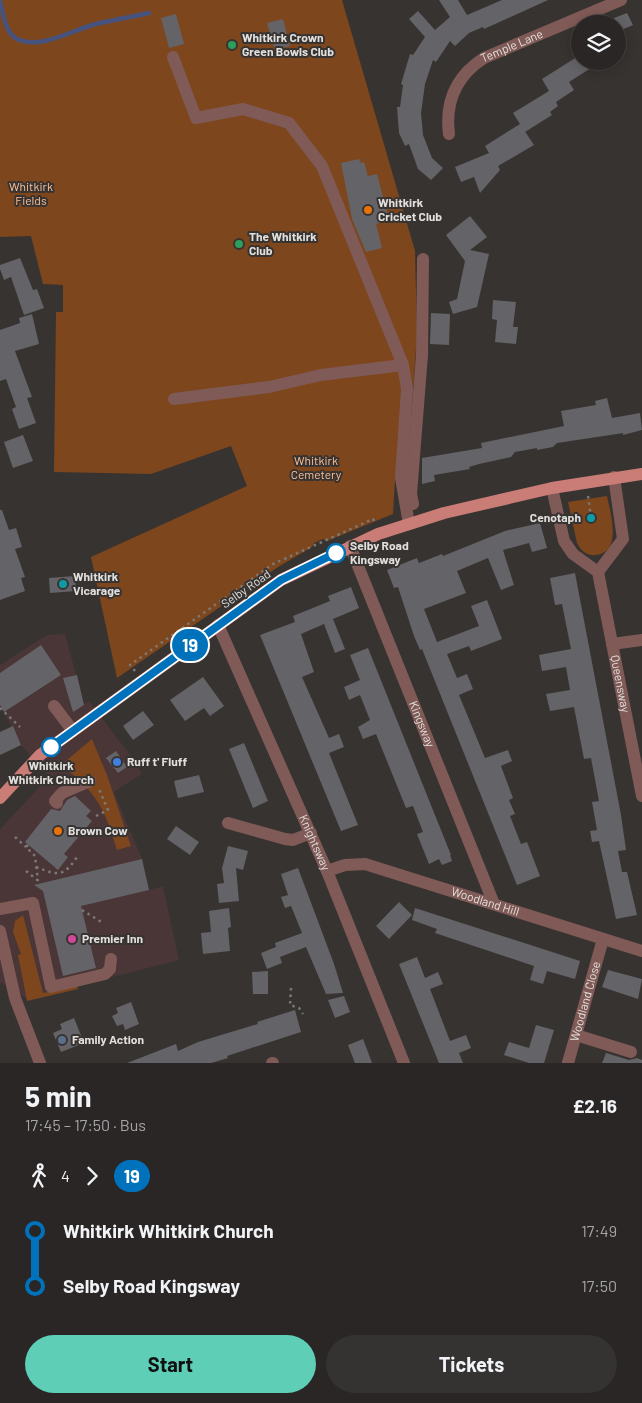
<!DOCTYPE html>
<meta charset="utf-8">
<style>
body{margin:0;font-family:Barlow,sans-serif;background:#353232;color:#f1f3f6;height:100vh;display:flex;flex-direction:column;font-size:19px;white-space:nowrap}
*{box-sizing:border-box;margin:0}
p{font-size:16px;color:#a5a5a7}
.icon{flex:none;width:28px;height:28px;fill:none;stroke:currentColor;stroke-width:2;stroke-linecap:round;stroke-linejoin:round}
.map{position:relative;height:1063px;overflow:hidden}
.side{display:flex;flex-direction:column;background:#292625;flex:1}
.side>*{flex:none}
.badge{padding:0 10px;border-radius:16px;font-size:18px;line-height:32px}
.buttons{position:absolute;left:571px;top:15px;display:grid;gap:10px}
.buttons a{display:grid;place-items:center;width:55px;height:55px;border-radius:50%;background:#292625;box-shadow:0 2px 12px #0003,0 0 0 1px #454342;font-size:25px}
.map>.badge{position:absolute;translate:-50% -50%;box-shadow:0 0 0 2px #fff}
.legs{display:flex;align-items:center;gap:8px;height:55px;padding:0 25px;font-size:16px}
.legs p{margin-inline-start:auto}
.summary{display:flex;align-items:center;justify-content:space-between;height:85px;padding:0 25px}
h1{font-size:28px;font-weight:700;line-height:38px}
.primary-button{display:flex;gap:10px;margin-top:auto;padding:10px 25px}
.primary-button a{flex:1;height:58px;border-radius:30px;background:#5eceb7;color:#111;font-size:20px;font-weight:700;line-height:58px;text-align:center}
.primary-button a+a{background:#353232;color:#f1f3f6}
ul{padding:0 25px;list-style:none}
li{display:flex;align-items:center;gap:18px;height:55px;font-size:19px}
li i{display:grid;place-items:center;width:8px;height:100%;margin:0 6px;background:currentColor}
li i::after{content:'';width:12px;height:12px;margin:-6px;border:4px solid;border-radius:50%;background:#292625}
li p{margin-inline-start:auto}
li:first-child i{background:linear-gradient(#0000 50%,currentColor 0)}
li:last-child i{background:linear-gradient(currentColor 50%,#0000 0)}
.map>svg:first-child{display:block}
</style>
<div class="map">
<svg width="642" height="1063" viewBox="0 0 642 1063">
<rect width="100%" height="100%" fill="#373331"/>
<path fill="#4a3537" d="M 65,634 L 84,704 L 89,701 L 134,760 L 142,774 L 114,792 L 142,859 L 149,890 L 163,886 L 179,960 L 27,999 L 0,982 L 0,829 L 49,777 L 21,745 L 0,705 L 0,665 L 47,635 Z"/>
<path fill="#7d461d" d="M 0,0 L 342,0 L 415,251 L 417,334 L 407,479 L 395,479 L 393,514 L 327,541 L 323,539 L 314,543 L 312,547 L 278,567 L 117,678 L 91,557 L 247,486 L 231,446 L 151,474 L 54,472 L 56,312 L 63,312 L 63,285 L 43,284 L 31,236 L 0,237 Z
M 607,496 C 610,512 623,552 596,555 C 587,556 581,551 577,543 L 568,502 Z
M 92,739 L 107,775 L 131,846 L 117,850 C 104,807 97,793 61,765 Z
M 23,915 L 43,993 L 77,986 L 78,989 L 27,1001 L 18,955 L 21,954 L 13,932 L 15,921 Z"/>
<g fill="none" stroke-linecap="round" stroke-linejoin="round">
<path stroke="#46537f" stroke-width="4.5" d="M 0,1 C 3,13 5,33 17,39 C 41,50 72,30 96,24 C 113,20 131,17 149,13"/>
</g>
<path fill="#646367" d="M 439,0 L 458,0 L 467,15 L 502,0 L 548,0 L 484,29 L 483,27 L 469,33 L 455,46 L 450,41 L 436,62 L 433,60 L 425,84 L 421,113 L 423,135 L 432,158 L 443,168 L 431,180 L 418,169 L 409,144 L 405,146 L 399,133 L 397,107 L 400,107 L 403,85 L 401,84 L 410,54 L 413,55 L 425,37 L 409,19 L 418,11 L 435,30 L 450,17 Z
M 627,13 L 633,25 L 619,31 L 614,18 Z
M 176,14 L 184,44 L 169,48 L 161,18 Z
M 283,19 L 290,46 L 275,50 L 267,23 Z
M 580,55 L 580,61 L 602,61 L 569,82 L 574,90 L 556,102 L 558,106 L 550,112 L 552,115 L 525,132 L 513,113 L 549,91 L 542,79 Z
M 520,124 L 534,145 L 498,166 L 500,170 L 480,193 L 474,177 L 461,182 L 455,167 L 489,153 L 485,146 Z
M 359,159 L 361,163 L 364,162 L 368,176 L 377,174 L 389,220 L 376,224 L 382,248 L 366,252 L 352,219 L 341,163 Z
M 470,216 L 487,237 L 470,250 L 489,254 L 477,307 L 453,314 L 449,302 L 457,299 L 465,261 L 446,235 Z
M 20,258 L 33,290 L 37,289 L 44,308 L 24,315 L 11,277 L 4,280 L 0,269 L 0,265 Z
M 493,300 L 516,302 L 513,327 L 518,327 L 516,344 L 495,342 L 497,320 L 492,319 Z
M 431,313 L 450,314 L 449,345 L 430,344 Z
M 32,314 L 39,344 L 15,351 L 32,397 L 27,398 L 36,423 L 19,429 L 12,409 L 16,407 L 6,379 L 0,381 L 0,330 L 20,323 L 19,318 Z
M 607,398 L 612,418 L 640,413 L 642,430 L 623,435 L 623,433 L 617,434 L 557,443 L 553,447 L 537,450 L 537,448 L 515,452 L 511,457 L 479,464 L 469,467 L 470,469 L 434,475 L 435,481 L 422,484 L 422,458 L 482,448 L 481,443 L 564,426 L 561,411 L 596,405 L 595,401 Z
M 23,435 L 33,461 L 13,468 L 4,442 Z
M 0,510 L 2,510 L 9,530 L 16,528 L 22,547 L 15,549 L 25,577 L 21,578 L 25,591 L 0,600 Z
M 540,523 L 547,548 L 532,552 L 529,543 L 503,550 L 514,585 L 501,590 L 488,558 L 457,571 L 466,593 L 424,609 L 437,642 L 479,626 L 471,606 L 487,600 L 502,639 L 471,651 L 469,646 L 447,654 L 457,678 L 467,674 L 473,689 L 459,695 L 485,758 L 508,750 L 512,761 L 501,766 L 513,798 L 509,800 L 515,814 L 510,816 L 521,844 L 527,842 L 540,876 L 517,885 L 422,649 L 420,650 L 414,636 L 398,587 L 394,588 L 387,570 L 417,558 L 419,563 L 442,554 L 443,556 L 505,531 Z
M 575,573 L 621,815 L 626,850 L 618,851 L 622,872 L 627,872 L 637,915 L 616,919 L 599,841 L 592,842 L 590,831 L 597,830 L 592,802 L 599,801 L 591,758 L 584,759 L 574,707 L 550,711 L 546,694 L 570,690 L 566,667 L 542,671 L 539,655 L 571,649 L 562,604 L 555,605 L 550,578 Z
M 75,576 L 76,591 L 50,593 L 49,578 Z
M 351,587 L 359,608 L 333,619 L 345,649 L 335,653 L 324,624 L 301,634 L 314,672 L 302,677 L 329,738 L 339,734 L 344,747 L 329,753 L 358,825 L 341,831 L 260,635 L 295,622 L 293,616 L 330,601 L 328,596 Z
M 41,645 L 61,675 L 4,712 L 0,705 L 0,673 Z
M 368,648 L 451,855 L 450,855 L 452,861 L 442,865 L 439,859 L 429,864 L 417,834 L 423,832 L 413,806 L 406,808 L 376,734 L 363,739 L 358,727 L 370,720 L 360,695 L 349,700 L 344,687 L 360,680 L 350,655 Z
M 77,675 L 84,705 L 73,712 L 63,678 Z
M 203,677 L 224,706 L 210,716 L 204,708 L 185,721 L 170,700 Z
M 143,711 L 154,725 L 133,740 L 123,726 Z
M 13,726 L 21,745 L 0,755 L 0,732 Z
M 244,743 L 268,801 L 253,808 L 229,749 Z
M 116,751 L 127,767 L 118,773 L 106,758 Z
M 199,775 L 204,792 L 178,798 L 174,781 Z
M 75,796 L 91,811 L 86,816 L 92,821 L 64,854 L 68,857 L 58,870 L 25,842 L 51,809 L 60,811 L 67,800 Z
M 176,826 L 199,842 L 190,855 L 167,839 Z
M 228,846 L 248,851 L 243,870 L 236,868 L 239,901 L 219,903 L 217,884 L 224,883 L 222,868 Z
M 142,859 L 149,890 L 81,906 L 96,968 L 63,976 L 43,891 L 34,885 Z
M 298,868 L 334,964 L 343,993 L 326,994 L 306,947 L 280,957 L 282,963 L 267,969 L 261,953 L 276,947 L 275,943 L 302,933 L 291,906 L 285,908 L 281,897 L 288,895 L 281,874 Z
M 399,902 L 412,915 L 389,939 L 376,926 Z
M 229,908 L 231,927 L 228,928 L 230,951 L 203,954 L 201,933 L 211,932 L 209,911 Z
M 415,908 L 580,961 L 575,979 L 547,971 L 543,984 L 530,980 L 534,966 L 435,933 L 437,929 L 412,920 Z
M 417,957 L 425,978 L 438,972 L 443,984 L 430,989 L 450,1041 L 466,1035 L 471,1048 L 459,1053 L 463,1063 L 439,1063 L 399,964 Z
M 608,970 L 642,979 L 638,999 L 602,987 Z
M 268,971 L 268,994 L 253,994 L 252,972 Z
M 344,996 L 350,1012 L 335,1018 L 328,1000 Z
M 131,1002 L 139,1024 L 125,1030 L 123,1024 L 117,1026 L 112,1016 L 118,1013 L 116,1008 Z
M 295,1010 L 301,1032 L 227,1056 L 228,1058 L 211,1063 L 127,1063 L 176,1044 L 178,1051 L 198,1042 L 258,1024 L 257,1022 Z
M 74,1018 L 84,1043 L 61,1052 L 53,1033 L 62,1029 L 60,1024 Z
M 536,1025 L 554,1030 L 544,1063 L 529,1063 L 504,1055 L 509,1042 L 529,1048 Z
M 363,1039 L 368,1052 L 372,1063 L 355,1063 L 348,1045 Z
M 606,1053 L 629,1060 L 637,1058 L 642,1060 L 642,1063 L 602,1063 Z"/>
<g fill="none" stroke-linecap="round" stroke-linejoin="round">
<path stroke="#7b7876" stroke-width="2.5" stroke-dasharray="2.5 4" stroke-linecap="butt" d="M 588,496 L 591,517
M 135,671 L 130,665 L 273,564 L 373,519 L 374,521
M 0,708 L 20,727
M 96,816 L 108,810 L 99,789
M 15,837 L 26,847
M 28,845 L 26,847 L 35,856 L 38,881
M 36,867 C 57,875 63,878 77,857
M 26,871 L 41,883
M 82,910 L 103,923
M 291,988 L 290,1005 L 299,1008 L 303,1014"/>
<g stroke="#805a56" stroke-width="12">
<path d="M 173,57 L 196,118 L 243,109 L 289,123 L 322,166 L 403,365 L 407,389 L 401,478 L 409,524"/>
<path id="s1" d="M 449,134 C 445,102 456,76 484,58 L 621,0"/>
<path d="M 174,399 L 269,387 L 321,375 L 403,365"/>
<path id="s2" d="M 552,488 L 564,541 L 573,554 L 598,572 L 642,796"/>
<path d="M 413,504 L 411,494 L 422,355 L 423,259"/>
<path id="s3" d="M 350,546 L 494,904"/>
<path d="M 598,572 L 623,539 L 614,477"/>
<path id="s4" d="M 218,625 L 327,871 L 404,1063"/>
<path d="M 612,644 L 642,640"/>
<path d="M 54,706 L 73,731"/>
<path d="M 57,803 L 55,801 L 62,793 L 90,781"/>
<path d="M 228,823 L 285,839 L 293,840 L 311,833"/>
<path id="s5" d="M 327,871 L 345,865 L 365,864 L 642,951"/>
<path d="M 0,909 L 33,903 L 51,987 L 105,974 L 110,969 L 111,959"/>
<path d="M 0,931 L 15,998 L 40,1063"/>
<path d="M 576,1035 L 631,1052"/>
<path d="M 272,1063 L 273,1063"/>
<path id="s6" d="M 568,1063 L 603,939"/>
</g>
<path stroke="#ca7c76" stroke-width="12" d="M 0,798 L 40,755 L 281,580 L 378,534 L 444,513 L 552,488 L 642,474"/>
</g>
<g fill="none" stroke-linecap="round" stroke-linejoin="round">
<defs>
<path id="line-1" d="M 51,747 L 281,580 L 336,553"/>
</defs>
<use href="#line-1" stroke="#fff" stroke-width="11"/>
<use href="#line-1" stroke="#0072bc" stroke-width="8"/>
</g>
<g fill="#2e9e5b" stroke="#373331" stroke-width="2">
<circle cx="232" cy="45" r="5"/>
<circle cx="239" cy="244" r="5"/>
</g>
<g fill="#e8710a" stroke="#373331" stroke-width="2">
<circle cx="368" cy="210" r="5"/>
<circle cx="58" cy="831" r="5"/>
</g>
<g fill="#0f9aa8" stroke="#373331" stroke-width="2">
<circle cx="591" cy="518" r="5"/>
<circle cx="63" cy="584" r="5"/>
</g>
<g fill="#fff" stroke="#0072bc" stroke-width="2.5">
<circle cx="336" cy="553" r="9"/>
<circle cx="51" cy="747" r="9"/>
</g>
<circle fill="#3f7fe0" stroke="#373331" stroke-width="2" cx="117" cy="762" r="5"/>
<circle fill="#d1479c" stroke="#373331" stroke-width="2" cx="72" cy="939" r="5"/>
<circle fill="#5c6f8a" stroke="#373331" stroke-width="2" cx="62" cy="1040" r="5"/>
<g text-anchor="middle" stroke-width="4" stroke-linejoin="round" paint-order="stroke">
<g font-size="12" font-weight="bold" fill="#e2e0de" stroke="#373331" text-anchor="start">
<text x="242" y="42">Whitkirk Crown<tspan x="242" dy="14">Green Bowls Club</tspan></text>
<text x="378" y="207">Whitkirk<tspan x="378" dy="14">Cricket Club</tspan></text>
<text x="249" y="241">The Whitkirk<tspan x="249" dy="14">Club</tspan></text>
<text x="581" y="522" text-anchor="end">Cenotaph</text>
<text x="73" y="581">Whitkirk<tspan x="73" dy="14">Vicarage</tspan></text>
<text x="127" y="766">Ruff t' Fluff</text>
<text x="68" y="835">Brown Cow</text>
<text x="82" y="943">Premier Inn</text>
<text x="72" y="1044">Family Action</text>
</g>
<g font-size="12" fill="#e2e0de" stroke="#373331">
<text dy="4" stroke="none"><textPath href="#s1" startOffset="119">Temple Lane</textPath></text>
<text transform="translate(246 589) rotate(-35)" y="4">Selby Road</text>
<text dy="4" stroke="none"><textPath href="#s2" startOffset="215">Queensway</textPath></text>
<text dy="4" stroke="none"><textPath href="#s3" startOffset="192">Kingsway</textPath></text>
<text dy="4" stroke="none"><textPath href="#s4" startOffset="238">Knightsway</textPath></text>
<text dy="4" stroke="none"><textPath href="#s5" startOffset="165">Woodland Hill</textPath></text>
<text dy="4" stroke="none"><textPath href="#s6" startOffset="64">Woodland Close</textPath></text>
</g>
<g font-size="12" fill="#fcc098" stroke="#373331">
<text x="31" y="191">Whitkirk<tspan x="31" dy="14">Fields</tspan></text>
<text x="316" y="465">Whitkirk<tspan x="316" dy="14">Cemetery</tspan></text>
</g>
<g font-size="12" font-weight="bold" fill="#e2e0de" stroke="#373331" text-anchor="start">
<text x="350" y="550">Selby Road<tspan x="350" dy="14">Kingsway</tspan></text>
<text x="51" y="770" text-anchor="middle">Whitkirk<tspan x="51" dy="14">Whitkirk Church</tspan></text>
</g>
</g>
</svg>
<div class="buttons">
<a><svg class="icon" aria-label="layers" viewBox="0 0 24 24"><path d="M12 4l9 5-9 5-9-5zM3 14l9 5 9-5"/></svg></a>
</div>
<b class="badge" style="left:190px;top:645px;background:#0072bc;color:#fff">19</b>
</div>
<section class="side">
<div class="summary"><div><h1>5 min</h1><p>17:45 – 17:50 · Bus</p></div><b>£2.16</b></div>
<div class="legs"><svg class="icon" aria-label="walk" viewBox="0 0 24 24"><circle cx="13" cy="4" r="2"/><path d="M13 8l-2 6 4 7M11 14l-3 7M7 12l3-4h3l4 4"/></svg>4<svg class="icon" aria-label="forward" viewBox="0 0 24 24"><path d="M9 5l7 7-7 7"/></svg><b class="badge" style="background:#0072bc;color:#fff">19</b></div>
<ul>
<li><i style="color:#0072bc"></i><b>Whitkirk Whitkirk Church</b><p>17:49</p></li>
<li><i style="color:#0072bc"></i><b>Selby Road Kingsway</b><p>17:50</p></li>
</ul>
<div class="primary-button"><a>Start</a><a>Tickets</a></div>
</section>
